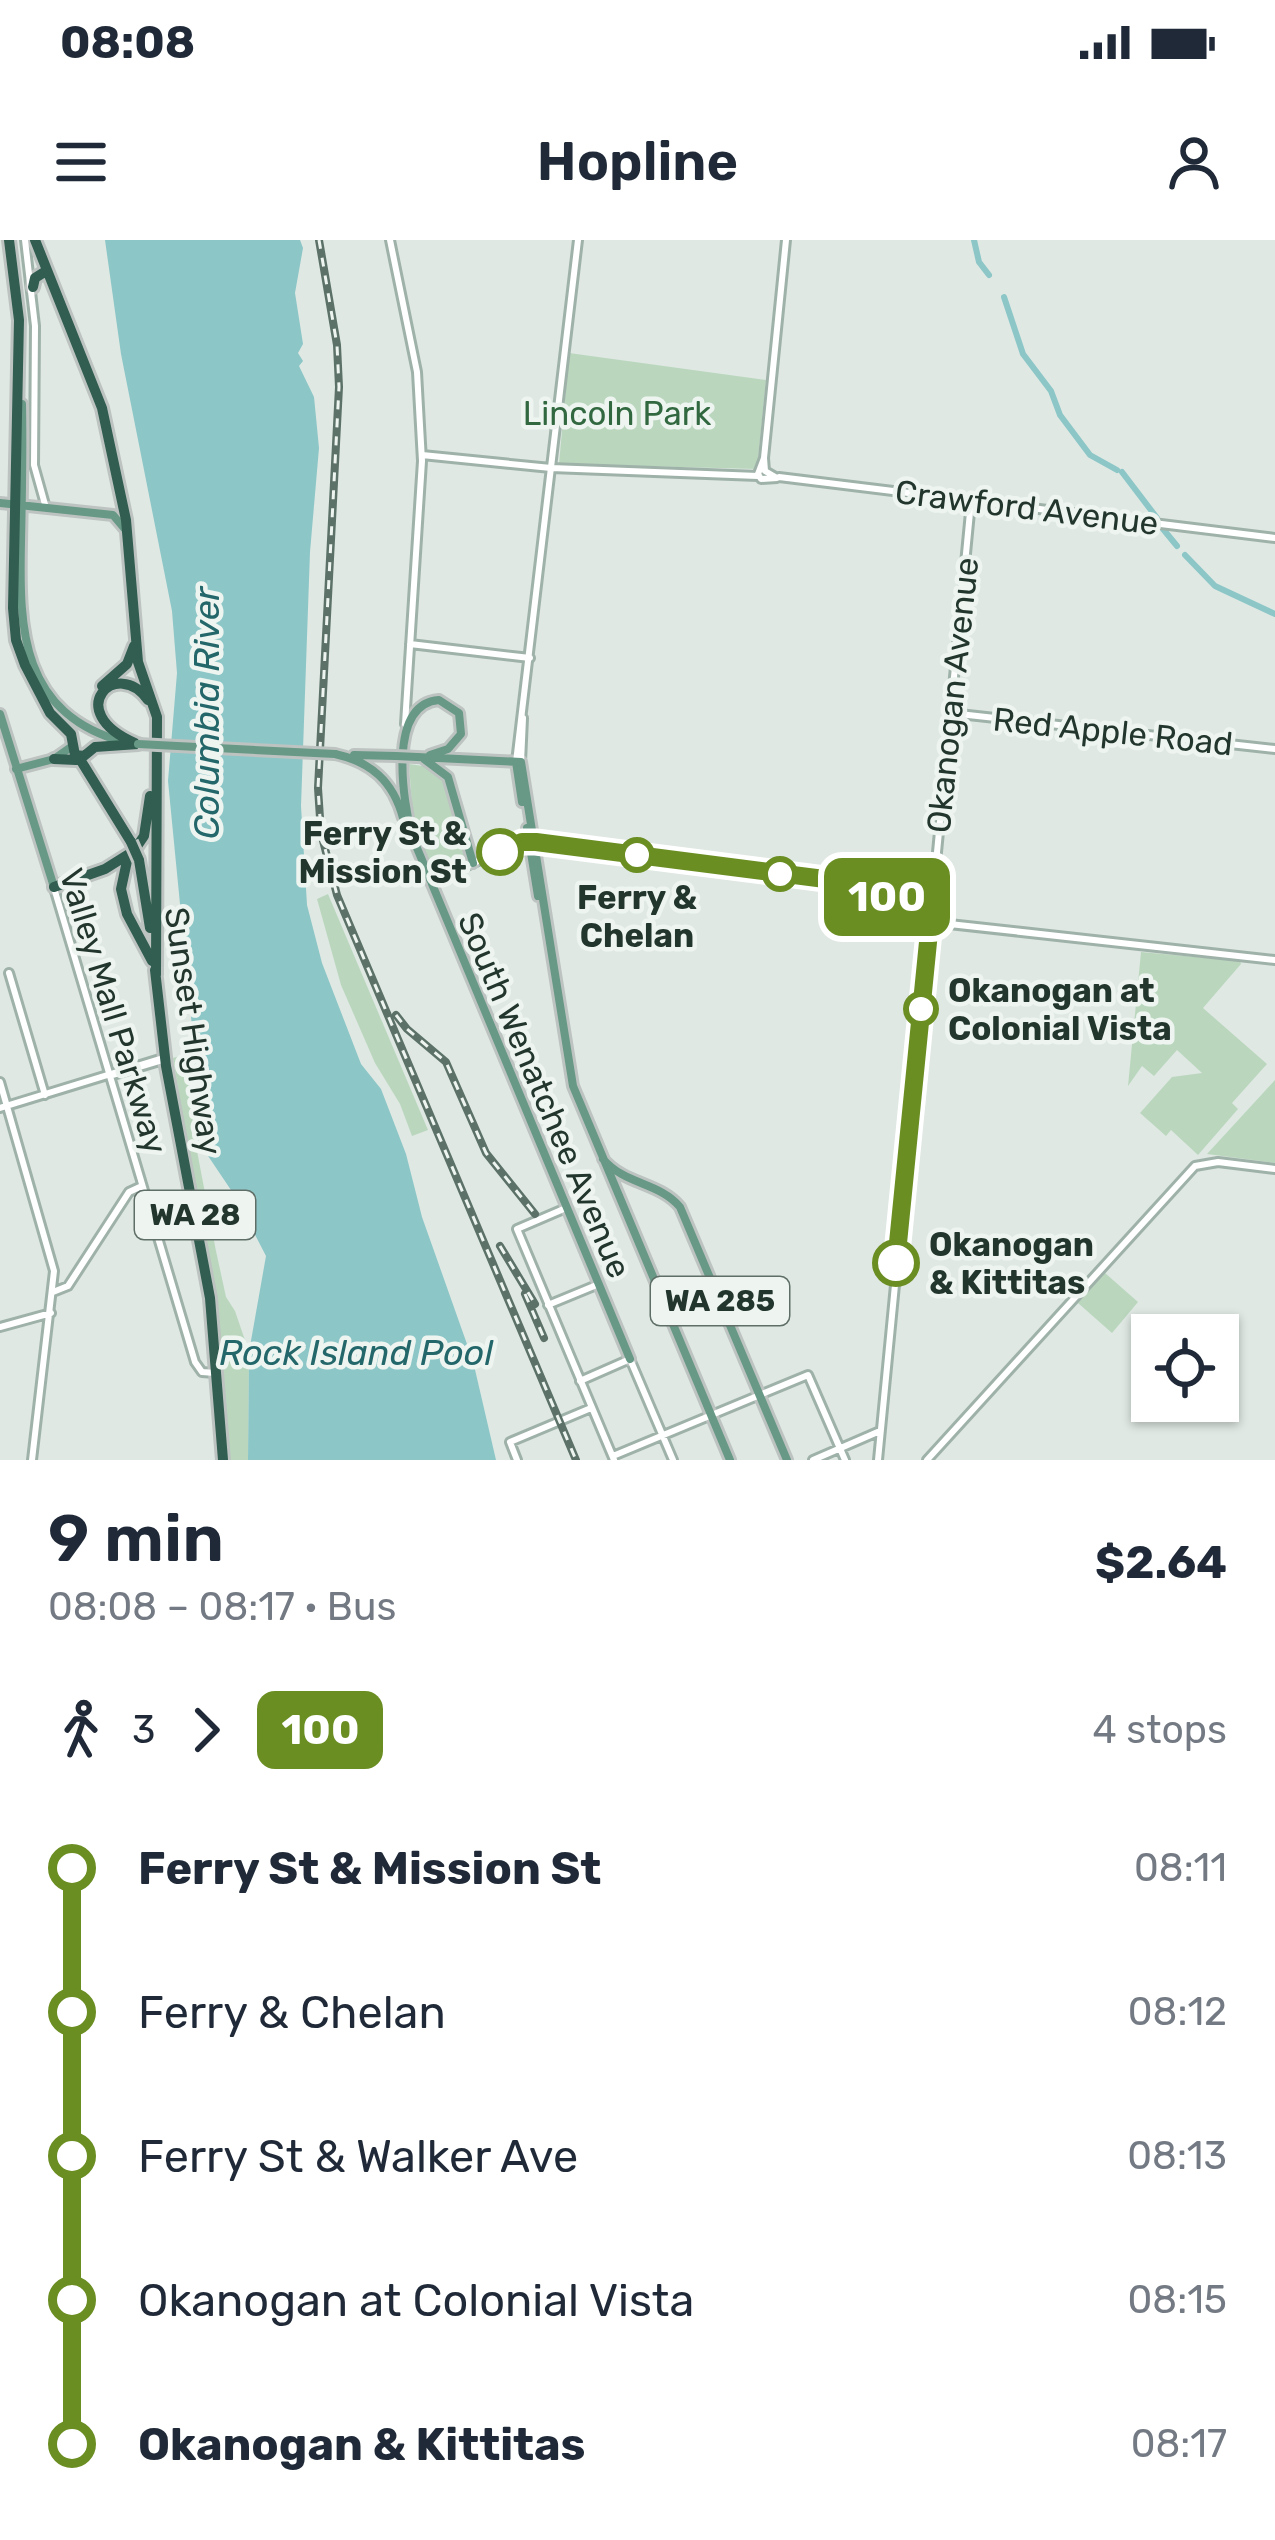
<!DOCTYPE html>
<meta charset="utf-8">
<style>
body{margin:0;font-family:Rubik,sans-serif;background:#f6f6f7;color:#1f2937;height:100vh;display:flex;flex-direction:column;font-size:45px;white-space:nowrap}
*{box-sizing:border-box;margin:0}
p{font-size:39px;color:#747a83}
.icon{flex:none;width:66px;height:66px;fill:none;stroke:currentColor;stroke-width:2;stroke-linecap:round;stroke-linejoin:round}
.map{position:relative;height:1220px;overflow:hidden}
.side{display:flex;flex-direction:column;background:#fff;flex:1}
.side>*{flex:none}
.badge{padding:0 24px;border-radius:18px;font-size:42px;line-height:78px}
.controls{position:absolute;left:1131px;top:1074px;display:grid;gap:24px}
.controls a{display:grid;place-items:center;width:108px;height:108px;border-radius:0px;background:#fff;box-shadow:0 3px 9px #0004;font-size:60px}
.map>.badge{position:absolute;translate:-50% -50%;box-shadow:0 0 0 6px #fff}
.legs{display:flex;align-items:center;gap:18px;height:132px;padding:0 48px;font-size:39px}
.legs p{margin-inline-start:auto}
.headline{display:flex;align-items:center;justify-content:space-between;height:204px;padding:0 48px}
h1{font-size:66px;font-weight:600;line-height:90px}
ul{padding:0 48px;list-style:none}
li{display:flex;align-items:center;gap:42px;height:144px;font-size:45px}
li i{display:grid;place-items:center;width:18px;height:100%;margin:0 15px;background:currentColor}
li i::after{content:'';width:30px;height:30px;margin:-15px;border:9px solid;border-radius:50%;background:#fff}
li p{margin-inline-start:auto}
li:first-child i{background:linear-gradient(#0000 50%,currentColor 0)}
li:last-child i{background:linear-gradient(currentColor 50%,#0000 0)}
.status{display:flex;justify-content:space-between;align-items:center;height:84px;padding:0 60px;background:#fff;direction:ltr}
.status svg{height:33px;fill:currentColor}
header{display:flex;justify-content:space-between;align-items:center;height:156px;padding:0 48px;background:#fff;font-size:54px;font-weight:600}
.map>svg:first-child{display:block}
</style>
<div class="status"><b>08:08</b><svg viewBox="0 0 49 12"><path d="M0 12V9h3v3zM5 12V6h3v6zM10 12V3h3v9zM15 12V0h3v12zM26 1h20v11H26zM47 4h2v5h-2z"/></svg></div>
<header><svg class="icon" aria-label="menu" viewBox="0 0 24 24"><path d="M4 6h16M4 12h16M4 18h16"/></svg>Hopline<svg class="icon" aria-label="person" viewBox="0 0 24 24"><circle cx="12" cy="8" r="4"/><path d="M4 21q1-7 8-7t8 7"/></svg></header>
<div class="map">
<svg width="1275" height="1220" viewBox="0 0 1275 1220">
<rect width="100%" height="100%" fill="#dfe8e3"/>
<path fill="#bad7be" d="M 569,113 L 766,140 L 757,229 L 559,224 Z
M 409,524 L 430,527 L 445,539 L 466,612 L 461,624 L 440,632 L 431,627 L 413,579 Z
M 328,654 L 428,890 L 412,896 L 400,864 L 375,823 L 341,745 L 317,659 Z
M 1141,712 L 1240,721 L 1241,724 L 1203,768 L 1267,824 L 1232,863 L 1238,869 L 1198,915 L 1171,890 L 1166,896 L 1140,873 L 1172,837 L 1202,833 L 1177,810 L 1154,836 L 1142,826 L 1128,846 Z
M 193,812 L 194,895 L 216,1011 L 226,1057 L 235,1071 L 249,1112 L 248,1220 L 228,1220 L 221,1110 L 173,818 Z
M 1275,840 L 1275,923 L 1207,914 Z
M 1105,1033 L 1138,1062 L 1112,1093 L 1078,1063 Z"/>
<path fill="#8cc6c7" d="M 105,0 L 300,0 L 303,8 L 295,53 L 303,104 L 298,113 L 303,121 L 299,126 L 314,157 L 319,208 L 310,312 L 301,566 L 307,665 L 322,723 L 361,824 L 381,849 L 406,914 L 422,977 L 473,1121 L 496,1220 L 248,1220 L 249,1112 L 266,1016 L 235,956 L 194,895 L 193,797 L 168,541 L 177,433 L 172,371 L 121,114 Z"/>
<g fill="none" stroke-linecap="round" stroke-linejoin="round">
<path stroke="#8cc6c7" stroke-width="6" d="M 974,0 L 979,22 L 989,35
M 1004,57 L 1023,114 L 1051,151 L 1060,175 L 1090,215 L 1117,230
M 1122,232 L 1157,278
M 1163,289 L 1177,306
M 1185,315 L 1215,346 L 1275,374"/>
<defs>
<path id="secondary" d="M 25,0 L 35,86 L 34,225 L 46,268
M 390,0 L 417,132 L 422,221 L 405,484
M 422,215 L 551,228 L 758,236
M 764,218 L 765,231 L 777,238 L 761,239 L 758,234 L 764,218 L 786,0
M 779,237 L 1275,298
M 410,404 L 530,418
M 950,473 L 1275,509
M 516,522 L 578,0
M 521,522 L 523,478
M 430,642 L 522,602 L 534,602 L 859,644 C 884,650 897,673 922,681 L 1275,720
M 54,648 L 195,1122 L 202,1132 L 215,1133
M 9,733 L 45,855
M 113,835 L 163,820
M 0,842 L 54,1031 L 32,1220
M 0,868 L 163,818
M 566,968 L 517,989 L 614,1220
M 53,1052 L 68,1046 L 129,952 L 142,946
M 548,1065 L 599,1044
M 0,1087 L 51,1073
M 580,1141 L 630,1119 L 673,1220
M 613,1216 L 808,1135 L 845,1220
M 517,1220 L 510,1202 L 591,1168
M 813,1220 L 880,1191
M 878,1220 L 971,262
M 927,1220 L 1195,926 L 1218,922 L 1275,929"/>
<path id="primary" d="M 22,164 C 23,210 22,256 21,302 C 19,390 21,474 124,502
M 0,263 L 113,275 L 124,288
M 0,474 L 54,647
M 335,514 C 371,522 393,541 403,578
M 354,515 L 396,516
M 430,515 L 448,509 L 461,494 L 459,473 L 439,460 C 387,464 403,561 412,596 L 630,1119
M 417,517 L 521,522 L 573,846 L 730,1220
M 424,519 L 448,537 L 473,623
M 516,522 L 522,562
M 16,529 L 54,519 L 71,507
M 527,588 L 538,656
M 603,919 C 625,945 659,942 680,967 L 787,1220"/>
<path id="highway" d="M 9,0 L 19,80 L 13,368 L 16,400 L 25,425 L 50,473 L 71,494 L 75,515 L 84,516 L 95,507 L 138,504
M 35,0 L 102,168 L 126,280 L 138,422 L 157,477 L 156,735
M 33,47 L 35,38 L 46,31
M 102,446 L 127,424 L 134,406
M 135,503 C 61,471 117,416 148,460
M 78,516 L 131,602
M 54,519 L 76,520
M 150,556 L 144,596 L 127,621 L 121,649 L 127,674 L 152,721
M 139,620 L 150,688
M 54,647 L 105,629 L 129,614
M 155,730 L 166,826 L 210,1058 L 223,1220"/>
</defs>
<use href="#secondary" stroke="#9fb2a9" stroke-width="12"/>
<use href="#primary" stroke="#bdc3c0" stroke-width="14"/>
<use href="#highway" stroke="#bdc3c0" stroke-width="16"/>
<use href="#secondary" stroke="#fff" stroke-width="6"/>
<use href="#primary" stroke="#689986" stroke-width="8"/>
<use href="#highway" stroke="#315e50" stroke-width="10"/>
<defs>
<path id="rail" d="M 319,0 L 337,105 L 339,147 L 318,548 L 321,593 L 337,655 L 576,1220
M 396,775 L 407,789 L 446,822 L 486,913 L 535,974
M 500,1006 L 535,1064
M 525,1054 L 544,1098"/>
</defs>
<use href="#rail" stroke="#5c7269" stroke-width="8"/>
<use href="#rail" stroke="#eef5f1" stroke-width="3" stroke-dasharray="9" stroke-linecap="butt"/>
<defs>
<path id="primary-bridge" d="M 138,504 L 335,514
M 396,516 L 417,517"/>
<path id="highway-bridge" d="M 131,602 L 139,620"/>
</defs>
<use href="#primary-bridge" stroke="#bdc3c0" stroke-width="14" stroke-linecap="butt"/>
<use href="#highway-bridge" stroke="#bdc3c0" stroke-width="16" stroke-linecap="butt"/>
<use href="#primary-bridge" stroke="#689986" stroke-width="8"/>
<use href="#highway-bridge" stroke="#315e50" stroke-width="10"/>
</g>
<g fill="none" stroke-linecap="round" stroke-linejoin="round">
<defs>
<path id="line-1" d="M 500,612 L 522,602 L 536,602 L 856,643 C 886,650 900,678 930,682 L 896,1023"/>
</defs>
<use href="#line-1" stroke="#fff" stroke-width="27"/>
<use href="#line-1" stroke="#6b8e23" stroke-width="18"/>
</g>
<g fill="#fff" stroke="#6b8e23" stroke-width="6">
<circle cx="500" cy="612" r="21"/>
<circle cx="637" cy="615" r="15"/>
<circle cx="780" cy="634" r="15"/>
<circle cx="921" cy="769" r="15"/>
<circle cx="896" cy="1023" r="21"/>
</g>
<g text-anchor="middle" stroke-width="9" stroke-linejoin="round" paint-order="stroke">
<g fill="#eef5f1" stroke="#5f6f68" stroke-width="3">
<rect x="135" y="951" width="120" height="48" rx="9"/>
<rect x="651" y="1037" width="138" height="48" rx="9"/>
</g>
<g font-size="30" font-weight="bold" fill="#22362e">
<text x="195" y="985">WA 28</text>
<text x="720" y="1071">WA 285</text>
</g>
<g font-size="33" fill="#31683f" stroke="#eef5f1">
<text x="617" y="185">Lincoln Park</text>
</g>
<g font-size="33" fill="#22362e" stroke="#eef5f1">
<text transform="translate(1027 267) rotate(7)" y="12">Crawford Avenue</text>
<text transform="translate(952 455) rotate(-84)" y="12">Okanogan Avenue</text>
<text transform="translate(1113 491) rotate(6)" y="12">Red Apple Road</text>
<text transform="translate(114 771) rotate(73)" y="12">Valley Mall Parkway</text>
<text transform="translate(194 791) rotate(82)" y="12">Sunset Highway</text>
<text transform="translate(545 855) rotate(67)" y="12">South Wenatchee Avenue</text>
</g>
<g font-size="33" font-weight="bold" fill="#22362e" stroke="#eef5f1" text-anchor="start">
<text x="467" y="605" text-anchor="end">Ferry St &amp;<tspan x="467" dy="38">Mission St</tspan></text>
<text x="637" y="669" text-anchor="middle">Ferry &amp;<tspan x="637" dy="38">Chelan</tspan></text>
<text x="948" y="762">Okanogan at<tspan x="948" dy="38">Colonial Vista</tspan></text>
<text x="929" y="1016">Okanogan<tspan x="929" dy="38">&amp; Kittitas</tspan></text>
</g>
<g font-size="36" font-style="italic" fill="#24676a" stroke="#eef5f1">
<text transform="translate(206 473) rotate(-90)" y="13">Columbia River</text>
<text x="356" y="1125">Rock Island Pool</text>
</g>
</g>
</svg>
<div class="controls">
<a><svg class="icon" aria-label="locate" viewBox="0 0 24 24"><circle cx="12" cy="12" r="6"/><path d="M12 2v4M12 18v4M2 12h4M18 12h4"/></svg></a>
</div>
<b class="badge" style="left:887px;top:657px;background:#6b8e23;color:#fff">100</b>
</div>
<section class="side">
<div class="headline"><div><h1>9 min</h1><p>08:08 – 08:17 · Bus</p></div><b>$2.64</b></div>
<div class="legs"><svg class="icon" aria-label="walk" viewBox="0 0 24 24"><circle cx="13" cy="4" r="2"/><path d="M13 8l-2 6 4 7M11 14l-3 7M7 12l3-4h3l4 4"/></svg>3<svg class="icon" aria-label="forward" viewBox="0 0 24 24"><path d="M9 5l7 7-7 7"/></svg><b class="badge" style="background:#6b8e23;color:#fff">100</b><p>4 stops</p></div>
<ul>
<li><i style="color:#6b8e23"></i><b>Ferry St &amp; Mission St</b><p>08:11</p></li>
<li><i style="color:#6b8e23"></i><span>Ferry &amp; Chelan</span><p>08:12</p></li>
<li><i style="color:#6b8e23"></i><span>Ferry St &amp; Walker Ave</span><p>08:13</p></li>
<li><i style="color:#6b8e23"></i><span>Okanogan at Colonial Vista</span><p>08:15</p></li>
<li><i style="color:#6b8e23"></i><b>Okanogan &amp; Kittitas</b><p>08:17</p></li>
</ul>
</section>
